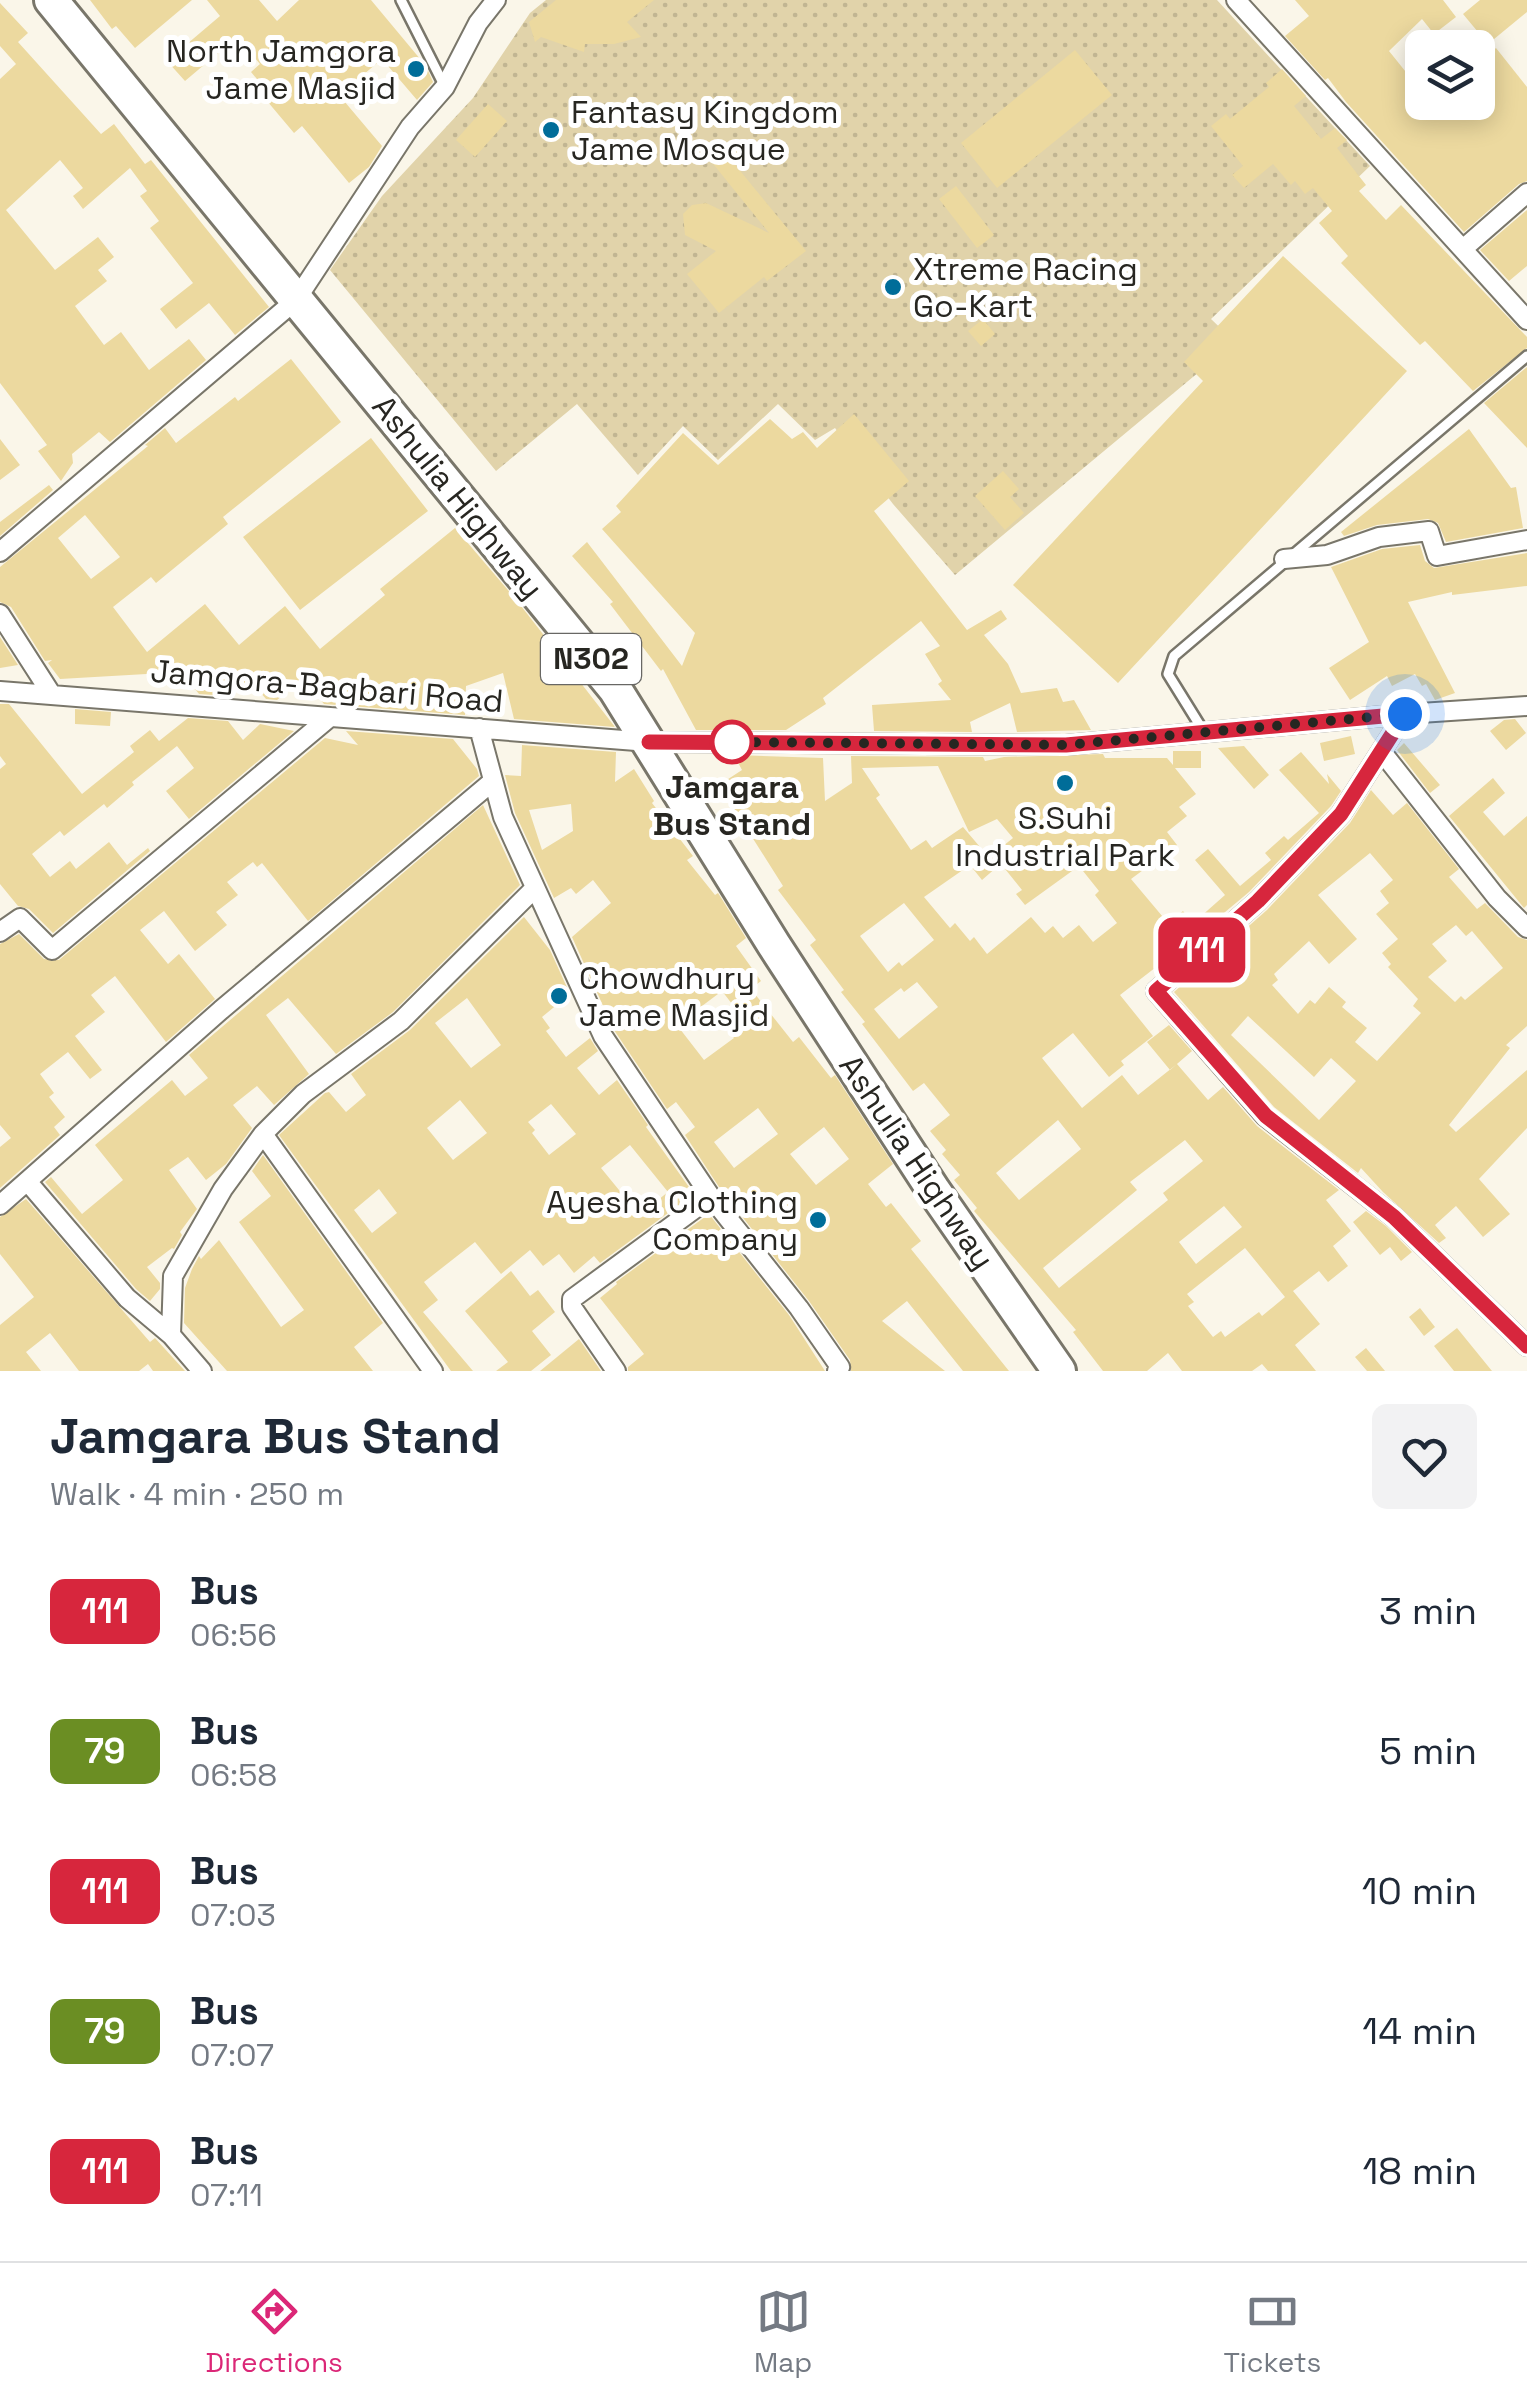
<!DOCTYPE html>
<meta charset="utf-8">
<style>
body{margin:0;font-family:"Space Grotesk",sans-serif;background:#f2f2f3;color:#1f2937;height:100vh;display:flex;flex-direction:column;font-size:38px;white-space:nowrap}
*{box-sizing:border-box;margin:0}
p{font-size:32px;color:#747a83}
.icon{flex:none;width:55px;height:55px;fill:none;stroke:currentColor;stroke-width:2;stroke-linecap:round;stroke-linejoin:round}
.map{position:relative;height:1371px;overflow:hidden}
.details{display:flex;flex-direction:column;background:#fff;flex:1}
.details>*{flex:none}
.badge{padding:0 20px;border-radius:15px;font-size:35px;line-height:65px}
.buttons{position:absolute;left:1405px;top:30px;display:grid;gap:20px}
.buttons a{display:grid;place-items:center;width:90px;height:90px;border-radius:15px;background:#fff;box-shadow:0 5px 25px #0003;font-size:50px}
.you{position:absolute;width:50px;height:50px;margin:-25px;border:8px solid #fff;border-radius:50%;background:#1a73e8;box-shadow:0 0 0 15px #1a73e833}
.map>.badge{position:absolute;translate:-50% -50%;box-shadow:0 0 0 5px #fff}
.round{display:grid;place-items:center;flex:none;width:105px;height:105px;border-radius:15px;background:#f2f2f3}
.head{display:flex;align-items:center;justify-content:space-between;height:170px;padding:0 50px}
h1{font-size:48px;font-weight:600;line-height:75px}
ul{padding:0;list-style:none}
li{display:flex;align-items:center;gap:30px;height:140px;padding:0 50px}
li div{flex:1}
li b{display:block;font-size:38px}
li em{font-style:normal}
li .badge{min-width:110px;font-weight:700;text-align:center}
.tabs{display:flex;justify-content:space-around;align-items:center;height:140px;border-top:2px solid #e0e1e3;background:#fff;font-size:28px;color:#747a83}
.tabs a{display:grid;justify-items:center;gap:5px}
.tabs .on{color:#db2777}
.map>svg:first-child{display:block}
</style>
<div class="map">
<svg width="1527" height="1371" viewBox="0 0 1527 1371">
<defs>
<pattern id="park-dots" width="8" height="8" patternUnits="userSpaceOnUse" patternTransform="scale(2.5)"><rect width="8" height="8" fill="#e1d3aa"/><path d="M2 2h.1M6 6h.1" fill="none" stroke="#c1b592" stroke-width="1.8" stroke-linecap="round"/></pattern>
</defs>
<rect width="100%" height="100%" fill="#faf6e9"/>
<path fill="url(#park-dots)" d="M 546,0 L 1217,0 L 1370,166 L 1211,319 L 1235,342 L 955,575 L 893,504 L 835,428 L 815,440 L 778,404 L 718,460 L 683,426 L 638,475 L 577,404 L 496,471 L 330,270 L 382,196 L 473,98 L 530,13 Z"/>
<path fill="#ecd99f" fill-rule="evenodd" d="M 90,0 L 192,0 L 135,48 L 116,26 L 112,29 Z
M 207,0 L 259,0 L 277,21 L 299,0 L 371,0 L 426,66 L 433,82 L 417,100 L 382,59 L 339,95 L 382,146 L 369,167 L 349,183 L 302,126 L 294,133 L 262,95 L 267,91 L 251,72 L 260,64 L 237,37 L 185,81 L 167,61 L 220,16 Z
M 556,0 L 654,0 L 627,22 L 641,37 L 614,44 L 585,44 L 584,52 L 541,37 L 535,42 L 529,22 Z
M 1295,0 L 1443,0 L 1456,17 L 1434,34 L 1422,19 L 1389,51 L 1422,92 L 1422,102 L 1478,102 L 1478,63 L 1496,48 L 1527,87 L 1527,181 L 1519,184 L 1464,232 L 1346,102 L 1328,78 L 1325,80 L 1285,36 L 1309,16 Z
M 1480,0 L 1527,0 L 1527,12 L 1488,44 L 1463,14 Z
M 0,3 L 28,33 L 18,42 L 101,134 L 114,124 L 145,164 L 151,160 L 269,307 L 235,335 L 209,303 L 176,329 L 160,309 L 193,283 L 150,228 L 159,221 L 140,196 L 147,191 L 130,168 L 83,209 L 73,196 L 83,188 L 60,160 L 6,210 L 55,270 L 98,237 L 114,257 L 98,270 L 107,281 L 75,306 L 104,345 L 121,332 L 149,370 L 189,339 L 206,360 L 110,442 L 99,432 L 72,454 L 73,463 L 61,481 L 38,451 L 47,445 L 0,383 L 0,79 L 16,64 L 0,46 Z
M 1075,50 L 1112,95 L 997,188 L 961,143 Z
M 1282,69 L 1306,96 L 1294,106 L 1321,139 L 1335,128 L 1347,140 L 1337,148 L 1366,185 L 1359,191 L 1386,220 L 1401,205 L 1527,337 L 1527,348 L 1473,391 L 1425,341 L 1420,345 L 1341,263 L 1348,256 L 1319,223 L 1332,211 L 1313,188 L 1305,194 L 1295,181 L 1291,185 L 1273,164 L 1244,188 L 1232,175 L 1243,166 L 1211,126 L 1226,114 L 1230,119 L 1269,87 L 1266,83 Z
M 488,104 L 507,121 L 475,157 L 456,140 Z
M 723,150 L 806,251 L 767,281 L 764,277 L 719,313 L 687,274 L 716,251 L 685,235 L 683,214 L 692,205 L 706,203 L 769,233 L 710,160 Z
M 956,186 L 994,235 L 977,248 L 939,199 Z
M 1527,210 L 1527,266 L 1509,281 L 1480,250 Z
M 1283,256 L 1407,371 L 1118,683 L 1013,585 L 1203,381 L 1184,362 Z
M 983,319 L 995,334 L 981,346 L 968,331 Z
M 291,359 L 341,422 L 223,517 L 228,524 L 156,583 L 151,577 L 113,607 L 147,652 L 205,604 L 239,645 L 285,606 L 320,649 L 385,595 L 380,589 L 455,528 L 518,602 L 615,727 L 514,719 L 503,673 L 466,686 L 465,715 L 324,704 L 303,679 L 277,700 L 266,699 L 249,679 L 228,696 L 199,694 L 181,672 L 60,679 L 48,663 L 52,660 L 45,661 L 11,607 L 0,602 L 0,567 L 148,446 L 145,445 L 165,428 L 176,443 L 235,397 L 238,401 ZM 85,515 L 120,557 L 91,579 L 58,538 Z
M 1527,367 L 1527,448 L 1484,403 Z
M 854,414 L 909,481 L 874,511 L 967,630 L 1001,610 L 1007,619 L 984,635 L 1008,664 L 1021,693 L 1057,688 L 1063,702 L 1074,700 L 1091,730 L 1017,732 L 1010,703 L 970,722 L 972,732 L 874,731 L 872,705 L 951,700 L 938,684 L 942,681 L 925,654 L 940,646 L 921,621 L 823,698 L 826,704 L 786,730 L 696,730 L 663,669 L 661,671 L 610,604 L 613,602 L 572,556 L 587,542 L 682,666 L 695,633 L 602,529 L 621,512 L 616,506 L 683,433 L 718,465 L 770,419 L 792,439 L 803,432 L 817,448 Z
M 1469,429 L 1511,488 L 1516,487 L 1523,528 L 1446,542 L 1438,523 L 1428,519 L 1377,525 L 1344,536 L 1341,532 Z
M 371,438 L 428,511 L 300,610 L 243,537 Z
M 0,439 L 20,465 L 0,480 Z
M 1003,471 L 1019,489 L 1010,497 L 1024,513 L 1005,530 L 975,496 Z
M 49,485 L 53,490 L 0,536 L 0,522 Z
M 1420,545 L 1425,561 L 1434,568 L 1527,553 L 1527,586 L 1452,595 L 1452,592 L 1408,602 L 1455,693 L 1435,700 L 1426,684 L 1422,686 L 1415,674 L 1392,686 L 1387,676 L 1350,700 L 1329,668 L 1369,642 L 1331,567 L 1382,549 Z
M 0,637 L 18,665 L 0,668 Z
M 0,704 L 9,704 L 82,794 L 134,752 L 130,746 L 150,730 L 159,741 L 188,718 L 228,721 L 243,740 L 260,724 L 294,731 L 189,819 L 166,791 L 194,768 L 177,746 L 132,782 L 134,785 L 107,808 L 104,804 L 64,836 L 60,831 L 32,854 L 50,877 L 70,861 L 76,869 L 109,842 L 127,865 L 148,848 L 150,851 L 53,933 L 29,909 L 18,906 L 0,884 L 0,769 L 6,764 L 0,756 Z
M 75,709 L 111,712 L 110,726 L 75,724 Z
M 1515,719 L 1526,733 L 1506,750 L 1490,731 L 1504,720 Z
M 346,731 L 453,739 L 477,769 L 479,776 L 308,921 L 262,863 L 257,867 L 253,862 L 227,882 L 238,895 L 216,912 L 227,925 L 195,951 L 164,911 L 140,930 L 168,964 L 179,954 L 215,999 L 166,1042 L 115,976 L 91,995 L 105,1012 L 75,1036 L 102,1070 L 90,1079 L 68,1052 L 40,1074 L 54,1093 L 49,1097 L 65,1117 L 54,1127 L 60,1135 L 0,1188 L 0,1147 L 11,1138 L 0,1125 L 0,944 L 19,934 L 44,959 L 59,960 L 325,738 L 358,745 Z
M 1351,736 L 1355,754 L 1324,761 L 1320,743 Z
M 1404,743 L 1440,785 L 1430,793 L 1397,750 Z
M 522,745 L 616,752 L 615,782 L 634,769 L 654,801 L 652,803 L 693,856 L 687,860 L 715,895 L 718,893 L 720,896 L 746,938 L 736,946 L 761,981 L 751,989 L 793,1042 L 799,1037 L 831,1078 L 835,1075 L 893,1164 L 868,1184 L 886,1207 L 891,1203 L 921,1241 L 911,1249 L 1009,1371 L 963,1371 L 907,1301 L 882,1321 L 945,1371 L 851,1371 L 850,1360 L 809,1301 L 721,1190 L 685,1135 L 695,1127 L 676,1102 L 667,1109 L 614,1030 L 572,937 L 611,903 L 593,880 L 576,894 L 571,888 L 554,898 L 515,813 L 505,775 L 521,776 ZM 571,804 L 573,831 L 542,850 L 529,810 ZM 722,991 L 746,1022 L 731,1034 L 734,1038 L 704,1060 L 680,1029 L 693,1018 L 690,1015 ZM 758,1108 L 778,1134 L 734,1168 L 714,1142 ZM 824,1127 L 849,1159 L 816,1185 L 790,1154 Z
M 1244,746 L 1269,775 L 1254,789 L 1218,748 Z
M 1173,751 L 1201,751 L 1201,768 L 1175,768 L 1196,794 L 1179,807 L 1187,816 L 1167,832 L 1177,845 L 1131,879 L 1168,923 L 1183,911 L 1200,933 L 1120,995 L 1153,1036 L 1121,1061 L 1124,1065 L 1109,1077 L 1073,1033 L 1042,1058 L 1082,1108 L 1122,1075 L 1138,1095 L 1177,1064 L 1208,1100 L 1223,1087 L 1257,1126 L 1339,1190 L 1326,1200 L 1351,1231 L 1333,1246 L 1348,1266 L 1328,1282 L 1319,1271 L 1293,1291 L 1320,1324 L 1295,1345 L 1316,1371 L 1268,1371 L 1262,1364 L 1252,1371 L 1182,1371 L 1168,1353 L 1147,1371 L 1103,1371 L 1073,1332 L 1076,1330 L 974,1211 L 977,1208 L 954,1180 L 960,1175 L 942,1154 L 946,1150 L 930,1131 L 950,1115 L 924,1083 L 913,1091 L 862,1024 L 865,1022 L 841,992 L 844,990 L 810,945 L 816,940 L 778,890 L 783,886 L 719,785 L 742,770 L 734,755 L 823,758 L 825,801 L 852,783 L 851,756 L 983,757 L 985,761 L 1004,757 L 1103,754 L 1105,758 L 1167,758 L 1173,765 ZM 938,766 L 969,832 L 997,819 L 1013,838 L 993,854 L 1022,890 L 1016,894 L 1025,905 L 1079,866 L 1099,891 L 1095,895 L 1117,923 L 1093,942 L 1079,925 L 1063,938 L 1053,926 L 1045,933 L 1031,917 L 987,954 L 974,937 L 970,941 L 955,923 L 950,928 L 924,897 L 970,865 L 982,880 L 997,867 L 963,827 L 932,848 L 926,840 L 911,850 L 876,798 L 880,795 L 862,768 ZM 904,903 L 934,940 L 902,966 L 899,962 L 888,972 L 860,936 ZM 917,982 L 938,1007 L 899,1039 L 874,1009 L 901,988 L 904,992 ZM 1058,1120 L 1081,1149 L 1019,1200 L 996,1173 ZM 1185,1140 L 1203,1161 L 1163,1193 L 1168,1200 L 1059,1288 L 1043,1268 L 1137,1190 L 1130,1182 ZM 1224,1206 L 1242,1227 L 1196,1264 L 1179,1242 ZM 1245,1248 L 1285,1297 L 1262,1316 L 1259,1312 L 1225,1337 L 1221,1331 L 1213,1337 L 1188,1306 L 1194,1302 L 1187,1294 Z
M 1301,752 L 1329,784 L 1327,774 L 1341,791 L 1331,806 L 1249,892 L 1206,928 L 1199,918 L 1225,895 L 1195,860 L 1208,849 L 1240,886 L 1271,860 L 1265,853 L 1284,836 L 1288,840 L 1319,813 L 1279,770 Z
M 1493,778 L 1505,793 L 1483,812 L 1504,836 L 1527,816 L 1527,905 L 1524,908 L 1449,816 Z
M 1371,790 L 1393,815 L 1407,803 L 1459,869 L 1449,877 L 1477,909 L 1485,903 L 1518,937 L 1527,940 L 1527,1026 L 1506,1045 L 1510,1048 L 1449,1125 L 1456,1132 L 1527,1070 L 1527,1128 L 1479,1179 L 1510,1214 L 1483,1237 L 1456,1206 L 1435,1225 L 1446,1238 L 1439,1243 L 1383,1192 L 1361,1168 L 1358,1173 L 1274,1107 L 1174,992 L 1267,910 L 1350,823 ZM 1370,853 L 1393,880 L 1380,891 L 1389,903 L 1376,914 L 1398,939 L 1382,953 L 1391,964 L 1388,967 L 1418,999 L 1413,1006 L 1421,1013 L 1377,1061 L 1355,1042 L 1367,1028 L 1342,1007 L 1346,1002 L 1329,987 L 1315,1004 L 1310,1000 L 1298,1014 L 1272,985 L 1278,980 L 1274,974 L 1309,941 L 1329,964 L 1357,939 L 1318,895 ZM 1456,925 L 1466,936 L 1472,931 L 1503,968 L 1465,1000 L 1461,996 L 1455,1002 L 1428,977 L 1447,961 L 1432,944 ZM 1248,1016 L 1314,1077 L 1331,1058 L 1356,1081 L 1319,1120 L 1231,1035 Z
M 483,805 L 520,885 L 393,1012 L 336,1054 L 288,998 L 266,1015 L 309,1074 L 274,1105 L 257,1086 L 233,1105 L 252,1128 L 226,1164 L 206,1180 L 188,1157 L 169,1170 L 197,1209 L 180,1232 L 182,1235 L 174,1249 L 172,1248 L 147,1267 L 160,1283 L 160,1289 L 150,1301 L 136,1289 L 45,1182 L 51,1177 L 82,1214 L 123,1180 L 95,1145 L 172,1080 L 185,1096 L 208,1078 L 189,1055 Z
M 524,917 L 550,950 L 570,994 L 542,1017 L 550,1028 L 546,1031 L 566,1057 L 590,1038 L 598,1051 L 577,1068 L 599,1095 L 617,1080 L 648,1125 L 646,1127 L 694,1194 L 600,1263 L 594,1256 L 574,1273 L 559,1254 L 543,1266 L 530,1250 L 501,1274 L 475,1242 L 424,1282 L 438,1300 L 423,1312 L 473,1371 L 451,1371 L 279,1135 L 325,1093 L 329,1092 L 346,1112 L 366,1095 L 351,1074 L 410,1030 ZM 467,998 L 501,1045 L 471,1068 L 435,1023 ZM 460,1100 L 487,1133 L 453,1160 L 427,1128 ZM 551,1104 L 576,1134 L 549,1155 L 532,1133 L 535,1130 L 528,1122 ZM 630,1145 L 668,1192 L 644,1211 L 633,1198 L 628,1201 L 601,1168 ZM 379,1189 L 397,1213 L 372,1233 L 354,1210 Z
M 1169,1025 L 1192,1051 L 1170,1070 L 1147,1042 Z
M 263,1155 L 383,1323 L 354,1347 L 373,1371 L 227,1371 L 184,1323 L 185,1288 L 192,1269 L 199,1256 L 201,1259 L 219,1240 L 281,1327 L 304,1310 L 239,1222 L 271,1196 L 252,1171 Z
M 26,1199 L 150,1342 L 155,1338 L 185,1371 L 153,1371 L 148,1364 L 139,1371 L 79,1371 L 50,1333 L 26,1352 L 41,1371 L 0,1371 L 0,1325 L 34,1297 L 0,1254 L 0,1217 Z
M 1366,1211 L 1386,1226 L 1412,1252 L 1401,1261 L 1390,1247 L 1380,1255 L 1353,1222 Z
M 709,1214 L 789,1315 L 825,1371 L 628,1371 L 628,1367 L 644,1354 L 600,1298 L 617,1284 L 616,1282 Z
M 511,1271 L 530,1296 L 538,1290 L 555,1312 L 532,1331 L 551,1355 L 531,1371 L 496,1371 L 508,1362 L 465,1311 Z
M 1420,1308 L 1435,1327 L 1424,1336 L 1409,1317 Z
M 1457,1328 L 1492,1371 L 1454,1371 L 1434,1346 Z
M 579,1339 L 601,1371 L 540,1371 Z
M 1366,1348 L 1385,1371 L 1367,1371 L 1355,1357 Z"/>
<g fill="none" stroke-linecap="round" stroke-linejoin="round">
<defs>
<path id="lane" d="M 401,0 L 444,85
M 1204,732 L 1168,674 L 1174,656 L 1527,356"/>
<path id="street" d="M 1236,0 L 1527,320
M 1464,248 L 1527,193
M 0,552 L 296,300 L 410,127 L 445,87 L 478,23 L 496,0
M 1284,559 L 1327,555 L 1379,537 L 1429,531 L 1437,556 L 1527,540
M 0,614 L 52,695
M 0,691 L 649,742 L 1066,745 L 1405,714 L 1527,706
M 1405,714 L 1341,814 L 1258,901 L 1156,991 L 1265,1116 L 1394,1217 L 1527,1346
M 479,728 L 503,817 L 603,1036 L 711,1197 L 799,1308 L 840,1367 L 837,1371
M 1382,752 L 1497,898 L 1527,928
M 0,932 L 20,918 L 52,950 L 330,717
M 263,1134 L 433,1371
M 27,1181 L 127,1298 L 171,1335
M 0,1205 L 221,1010 L 493,781
M 202,1371 L 171,1335 L 173,1276 L 223,1189 L 263,1134 L 303,1094 L 401,1021 L 535,888
M 616,1371 L 572,1307 L 572,1299 L 711,1197"/>
<path id="highway" d="M 51,0 L 615,689 L 774,945 L 934,1191 L 1059,1371"/>
</defs>
<use href="#lane" stroke="#79766a" stroke-width="14"/>
<use href="#street" stroke="#79766a" stroke-width="22"/>
<use href="#highway" stroke="#79766a" stroke-width="38"/>
<use href="#lane" stroke="#fff" stroke-width="9"/>
<use href="#street" stroke="#fff" stroke-width="18"/>
<use href="#highway" stroke="#fff" stroke-width="32"/>
</g>
<g fill="none" stroke-linecap="round" stroke-linejoin="round">
<defs>
<path id="line" d="M 649,742 L 1066,745 L 1405,714 L 1341,814 L 1258,901 L 1156,991 L 1266,1116 L 1394,1217 L 1527,1346"/>
</defs>
<use href="#line" stroke="#fff" stroke-width="22"/>
<use href="#line" stroke="#d7263d" stroke-width="15"/>
<path stroke="#272621" stroke-width="10" stroke-dasharray="0 18" d="M 732,742 L 726,742 L 1066,745 L 1405,714"/>
</g>
<g fill="#006d99" stroke="#fff" stroke-width="4">
<circle cx="416" cy="69" r="10"/>
<circle cx="551" cy="130" r="10"/>
<circle cx="893" cy="287" r="10"/>
<circle cx="1065" cy="783" r="10"/>
<circle cx="559" cy="996" r="10"/>
<circle cx="818" cy="1220" r="10"/>
</g>
<circle fill="#fff" stroke="#d7263d" stroke-width="5" cx="732" cy="742" r="20"/>
<g text-anchor="middle" stroke-width="10" stroke-linejoin="round" paint-order="stroke">
<rect fill="#fff" stroke="#686764" stroke-width="2.5" x="541" y="634" width="100" height="50" rx="8"/>
<g font-size="30" font-weight="bold" fill="#272621">
<text x="591" y="669">N302</text>
</g>
<g font-size="32" fill="#272621" stroke="#fff" text-anchor="start">
<text x="396" y="62" text-anchor="end">North Jamgora<tspan x="396" dy="37">Jame Masjid</tspan></text>
<text x="571" y="123">Fantasy Kingdom<tspan x="571" dy="37">Jame Mosque</tspan></text>
<text x="913" y="280">Xtreme Racing<tspan x="913" dy="37">Go-Kart</tspan></text>
<text x="1065" y="829" text-anchor="middle">S.Suhi<tspan x="1065" dy="37">Industrial Park</tspan></text>
<text x="579" y="989">Chowdhury<tspan x="579" dy="37">Jame Masjid</tspan></text>
<text x="798" y="1213" text-anchor="end">Ayesha Clothing<tspan x="798" dy="37">Company</tspan></text>
</g>
<g font-size="32" fill="#272621" stroke="#fff">
<text transform="translate(458 497) rotate(51)" y="11">Ashulia Highway</text>
<text transform="translate(327 686) rotate(5)" y="11">Jamgora-Bagbari Road</text>
<text transform="translate(917 1162) rotate(56)" y="11">Ashulia Highway</text>
</g>
<g font-size="32" font-weight="bold" fill="#272621" stroke="#fff">
<text x="732" y="798">Jamgara<tspan x="732" dy="37">Bus Stand</tspan></text>
</g>
</g>
</svg>
<div class="buttons">
<a><svg class="icon" aria-label="layers" viewBox="0 0 24 24"><path d="M12 4l9 5-9 5-9-5zM3 14l9 5 9-5"/></svg></a>
</div>
<div class="you" style="left:1405px;top:714px"></div>
<b class="badge" style="left:1202px;top:950px;background:#d7263d;color:#fff">111</b>
</div>
<section class="details">
<div class="head"><div><h1>Jamgara Bus Stand</h1><p>Walk · 4 min · 250 m</p></div><a class="round"><svg class="icon" aria-label="heart" viewBox="0 0 24 24"><path d="M12 20l-8-8c-3-5 5-10 8-4 3-6 11-1 8 4z"/></svg></a></div>
<ul>
<li><span class="badge" style="background:#d7263d;color:#fff">111</span><div><b>Bus</b><p>06:56</p></div><em>3 min</em></li>
<li><span class="badge" style="background:#6b8e23;color:#fff">79</span><div><b>Bus</b><p>06:58</p></div><em>5 min</em></li>
<li><span class="badge" style="background:#d7263d;color:#fff">111</span><div><b>Bus</b><p>07:03</p></div><em>10 min</em></li>
<li><span class="badge" style="background:#6b8e23;color:#fff">79</span><div><b>Bus</b><p>07:07</p></div><em>14 min</em></li>
<li><span class="badge" style="background:#d7263d;color:#fff">111</span><div><b>Bus</b><p>07:11</p></div><em>18 min</em></li>
</ul>
</section>
<nav class="tabs">
<a class="on"><svg class="icon" aria-label="directions" viewBox="0 0 24 24"><path d="M12 3l9 9-9 9-9-9zM9 14v-3h6M13 9l2 2-2 2"/></svg>Directions</a>
<a><svg class="icon" aria-label="map" viewBox="0 0 24 24"><path d="M3 6l6-2 6 2 6-2v14l-6 2-6-2-6 2zM9 4v14M15 6v14"/></svg>Map</a>
<a><svg class="icon" aria-label="tickets" viewBox="0 0 24 24"><path d="M3 7h18v10H3zM15 7v10"/></svg>Tickets</a>
</nav>
